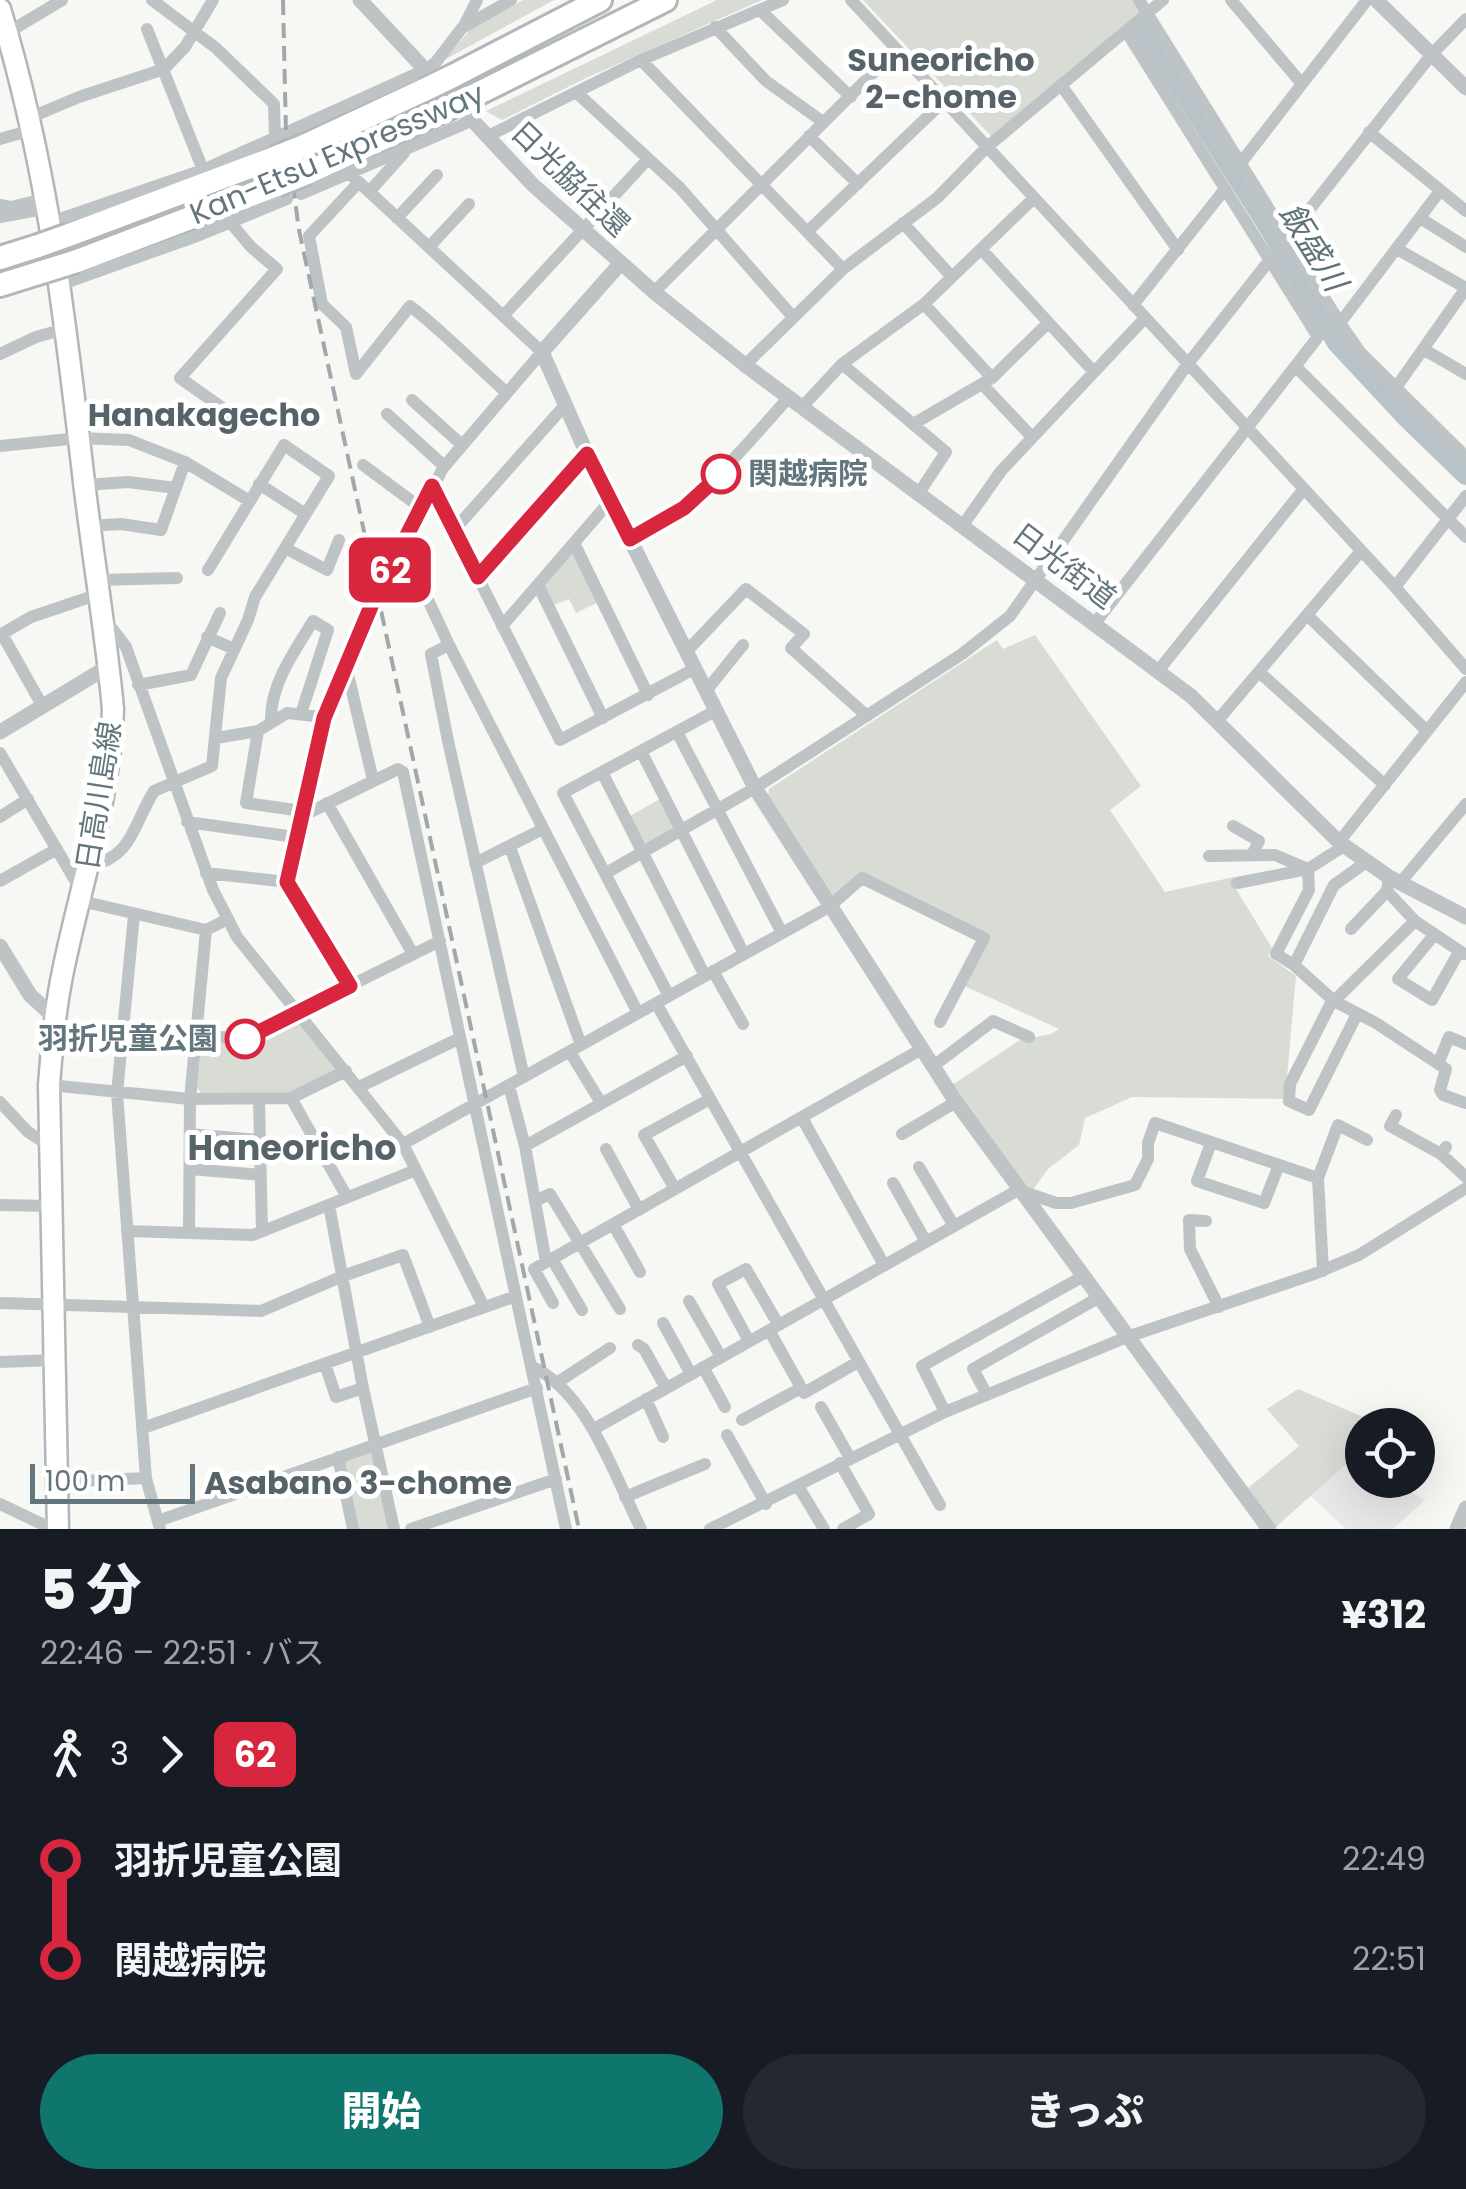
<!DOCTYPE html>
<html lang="ja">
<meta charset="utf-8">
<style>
body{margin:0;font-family:Poppins,"Noto Sans JP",sans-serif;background:#242831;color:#f1f3f6;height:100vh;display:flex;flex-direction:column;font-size:38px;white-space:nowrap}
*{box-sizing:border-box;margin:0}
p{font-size:32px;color:#9ea1a6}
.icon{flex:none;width:55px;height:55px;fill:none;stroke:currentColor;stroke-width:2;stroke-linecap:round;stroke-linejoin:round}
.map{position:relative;height:1529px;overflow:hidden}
.side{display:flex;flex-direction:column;background:#171b24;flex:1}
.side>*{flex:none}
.badge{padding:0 20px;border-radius:15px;font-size:35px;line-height:65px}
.tools{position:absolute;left:1345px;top:1408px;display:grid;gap:20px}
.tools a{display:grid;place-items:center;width:90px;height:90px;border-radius:50%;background:#171b24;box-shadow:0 10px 40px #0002;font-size:50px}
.scale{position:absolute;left:30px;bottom:25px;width:165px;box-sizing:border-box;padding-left:10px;border:5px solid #64767d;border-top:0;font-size:28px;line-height:35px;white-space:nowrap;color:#64767d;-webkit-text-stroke:8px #fff;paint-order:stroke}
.map>.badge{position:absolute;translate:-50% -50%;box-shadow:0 0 0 5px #fff}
.legs{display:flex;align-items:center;gap:15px;height:110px;padding:0 40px;font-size:32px}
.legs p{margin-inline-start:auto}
.headline{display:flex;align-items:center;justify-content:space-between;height:170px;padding:0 40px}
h1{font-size:55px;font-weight:800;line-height:75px}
.cta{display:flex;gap:20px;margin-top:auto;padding:20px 40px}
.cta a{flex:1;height:115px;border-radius:60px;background:#0f766e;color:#fff;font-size:40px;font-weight:800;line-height:115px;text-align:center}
.cta a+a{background:#242831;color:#f1f3f6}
ul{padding:0 40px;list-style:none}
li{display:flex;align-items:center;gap:35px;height:100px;font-size:38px}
li i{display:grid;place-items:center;width:15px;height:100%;margin:0 12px;background:currentColor}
li i::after{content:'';width:25px;height:25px;margin:-12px;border:8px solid;border-radius:50%;background:#171b24}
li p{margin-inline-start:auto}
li:first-child i{background:linear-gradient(#0000 50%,currentColor 0)}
li:last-child i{background:linear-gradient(currentColor 50%,#0000 0)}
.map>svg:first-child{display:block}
</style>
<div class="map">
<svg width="1466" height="1529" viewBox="0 0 1466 1529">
<rect width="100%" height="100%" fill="#f7f7f4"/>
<path fill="#e8e8e8" d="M 1352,1459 L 1362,1465 L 1362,1480 L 1389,1480 L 1425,1500 L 1393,1529 L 1346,1529 L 1311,1496 Z"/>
<path fill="#d8dcd4" d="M 523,0 L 554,0 L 444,60 L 471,29 Z
M 717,0 L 762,0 L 584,79 L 502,120 L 486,111 Z
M 863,0 L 1134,0 L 1141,11 L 992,137 Z
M 574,552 L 599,602 L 576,613 L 569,599 L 553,605 L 544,585 Z
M 1035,635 L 1141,786 L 1110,810 L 1165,892 L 1234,877 L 1236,889 L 1272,948 L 1268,956 L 1296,976 L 1285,1099 L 1132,1097 L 1085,1118 L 1079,1145 L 1048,1169 L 1033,1190 L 1022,1186 L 952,1085 L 1020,1040 L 1051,1034 L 1059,1029 L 960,984 L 983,938 L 863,878 L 835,903 L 768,796 L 769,789 L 997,640 L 1003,649 Z
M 662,798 L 674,829 L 647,843 L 642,842 L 628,817 Z
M 296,1017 L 340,1070 L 289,1092 L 201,1093 L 197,1088 L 202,1040 L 244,1043 Z
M 1298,1389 L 1382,1425 L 1362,1425 L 1362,1464 L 1352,1459 L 1276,1527 L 1248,1488 L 1299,1446 L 1267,1409 Z
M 369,1451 L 373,1454 L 389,1529 L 356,1529 L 344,1460 Z"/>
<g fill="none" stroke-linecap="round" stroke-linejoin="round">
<path stroke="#b7c3c6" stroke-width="20" d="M 1141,26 L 1268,226 L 1337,343 L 1406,417 L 1466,475"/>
<defs>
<path id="primary" d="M 0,9 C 48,167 65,319 84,482 C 93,558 106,633 113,709 C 110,800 81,883 63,971 C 55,1009 52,1047 49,1085 L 58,1529"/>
<path id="motorway" d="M 453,76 L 600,0
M 473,96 L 665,0
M 304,146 L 424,90
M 307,173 L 443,111
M 69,235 L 274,158
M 0,258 L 38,246
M 77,261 L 277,185
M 0,285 L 45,271"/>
</defs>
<use href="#primary" stroke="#b0b6b9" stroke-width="25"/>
<use href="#motorway" stroke="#b2b7b9" stroke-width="28"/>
<path stroke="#bec4c6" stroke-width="12" d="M 152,0 L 216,48 L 274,104 L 275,139
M 851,0 L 1395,587 L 1466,669
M 1139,0 L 1340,323 L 1360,352 L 1466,457
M 1231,0 L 1302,84
M 761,11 L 851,97
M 464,26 L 477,0
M 715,27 L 766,81 L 823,122
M 147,29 L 203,170
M 7,33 L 62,0
M 641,60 L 843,269
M 1061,85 L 1178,250
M 577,93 L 680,188 L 793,317
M 29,118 L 79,97 L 164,69 L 185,47 L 213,0
M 1369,132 L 1466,211
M 809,136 L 858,184
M 486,137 L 641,60 L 783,0
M 0,139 L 32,130
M 1240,164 L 1367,0
M 359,182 L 309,236 L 322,304 L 346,327 L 356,374 L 410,306 C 444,332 474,364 507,393
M 369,192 L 404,153
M 301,194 L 471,121
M 0,205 L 11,207 L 48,198
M 0,217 L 49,208
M 397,218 L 437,175
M 1420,218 L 1466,247
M 51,222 L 203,170 L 425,70 L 436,62 L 462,28 L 511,0
M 230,222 L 251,247 L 277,269 L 180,378 L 231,414
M 903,223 L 952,277
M 808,231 L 944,101
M 429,247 L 469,204
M 981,249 L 1093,371
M 1397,249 L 1466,288
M 62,284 L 197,236 L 287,199
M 654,292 L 896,50
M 924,304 L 992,378
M 1133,305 L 1225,189
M 504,315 L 648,159
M 1340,323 L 1440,191
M 1423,349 L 1466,374
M 0,354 L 36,337 L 68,328
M 842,364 L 946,452 L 919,493
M 745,365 L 843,269 L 937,198 L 987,147 L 1163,0
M 1295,366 L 1466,537
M 982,384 L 1032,437
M 1395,389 L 1466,288
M 412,400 L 462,445
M 803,406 L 842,364 L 924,304 L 1034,198
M 387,414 L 444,466
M 915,423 L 992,378 L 1048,323
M 0,446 L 79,438 L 129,440 L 185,462 L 161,530 L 121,524 L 90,526
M 185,462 L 248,500
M 363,465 L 421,508
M 259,484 L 304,513
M 85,485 L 128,482 L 176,488
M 432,486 L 560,740 L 694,669
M 963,525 L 1001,471 L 1145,318
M 455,529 L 566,404
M 630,539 C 701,503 738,454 789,397
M 574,543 L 648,695
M 403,546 L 449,645 L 638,1013
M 285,548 L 327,570 L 339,540
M 478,577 L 587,454
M 97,580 L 177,578
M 538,585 L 603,718
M 1395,587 L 1466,496
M 1307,615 L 1427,731
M 104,618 L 126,647 L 213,890 L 228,919
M 1095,623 L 1318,337 L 1126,31
M 502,626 L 611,500
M 2,634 L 43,707
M 0,635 L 31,617 L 99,594
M 207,637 L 234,649
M 449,645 L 431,654 L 448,741 L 524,1077
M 686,652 L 746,589 L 804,634 L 791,648 L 867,716
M 346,666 L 373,780
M 1158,671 L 1303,490
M 1259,672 L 1385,785
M 138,685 L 191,675 L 220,613
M 706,691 L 743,645
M 1218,720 L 1361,551
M 271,721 C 270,684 295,651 313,621 L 328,630 L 301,714
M 258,731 L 246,803 L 302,811
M 677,732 L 782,933
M 216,738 L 258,731 L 287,713 L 324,717
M 641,751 L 744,954
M 0,753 L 76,882 L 85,882
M 602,772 L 705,976
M 327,803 L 413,954
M 0,817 L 28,799
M 300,817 L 398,769 L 403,772 L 566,1529
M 187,822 L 295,837
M 1233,826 L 1259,841 L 1253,853
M 1339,842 L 1466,682
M 510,847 L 581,1045
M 1209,856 L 1275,855 L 1308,869
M 475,863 L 543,829
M 89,866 C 133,857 133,825 154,791 L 212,766 L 221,678 L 248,620 L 255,597 L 329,476 L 284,445 L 208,570
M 1308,869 L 1309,890 L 1276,954 L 1294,965 L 1334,1001 L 1376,1023 L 1446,1069 L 1440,1090 L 1443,1095 L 1466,1103
M 206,873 L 287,882 L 350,986
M 606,873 L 755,788 L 962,654 L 1010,616 L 1187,365 L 1432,54 L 1466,19
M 1389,877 L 1387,891 L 1415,921 L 1464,954
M 0,881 L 57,849
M 287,882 L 324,717 L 372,605 L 443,468 L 542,352 L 350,174
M 1237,883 L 1308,869 L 1344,846
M 1400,883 L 1466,804
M 81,901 L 206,930 L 228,919 L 237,937 L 403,1144 L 829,907 L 862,878 L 984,938 L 940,1022
M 134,915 L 117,1093 L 146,1478 L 160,1529
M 1351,929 L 1387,891
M 1434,935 L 1398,979 L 1432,1000 L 1459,952
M 1294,965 L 1334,885 L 1365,863
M 713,971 L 743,1024
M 669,996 L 563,793 L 715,711
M 656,1003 L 940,1505
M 1357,1014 L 1309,1110 L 1289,1101 L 1290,1084 L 1330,1005 L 1415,921
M 197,1035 L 243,1039 L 440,941
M 570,1052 L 601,1103
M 1438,1064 L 1449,1037 L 1466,1044
M 932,1067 L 993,1021 L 1029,1037
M 49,1085 L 190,1099 L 291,1098 L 346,1071
M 509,1086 L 525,1146 L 546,1262
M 359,1087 L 460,1038
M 291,1098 L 347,1197
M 259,1099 L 262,1231
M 0,1102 L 28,1132 L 48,1145
M 1396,1115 L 1390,1126 L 1441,1154 L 1446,1147
M 802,1118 L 884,1265
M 190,1134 L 260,1140
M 902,1134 L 956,1102
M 1211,1143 L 1197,1181 L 1264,1203 L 1279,1165
M 403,1144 L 484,1307
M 525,1146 L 687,1056
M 606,1149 L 639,1210
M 1441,1154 L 1466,1177
M 919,1167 L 954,1226
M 190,1169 L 261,1175
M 1318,1178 L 1323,1271
M 893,1183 L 926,1242
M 675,1189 L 644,1135 L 710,1099
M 535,1201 L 550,1194 L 620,1309
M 0,1205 L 50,1206
M 329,1205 L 363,1388 L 394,1529
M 1206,1221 L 1189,1220 L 1190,1249 L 1219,1307
M 613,1224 L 640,1272
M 127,1231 L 253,1235 L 416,1170
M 189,1233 L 190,1099 L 206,930
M 552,1259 L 582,1310
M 689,1301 L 721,1357
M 0,1303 L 261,1311 L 343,1276 L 403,1255 L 430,1327
M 553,1303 L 534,1269 L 920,1050
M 663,1323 L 691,1374
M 769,1330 L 804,1393 L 858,1362
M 749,1341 L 718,1284 L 746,1269 L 778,1324
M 638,1345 L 644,1349 L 666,1388
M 0,1362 L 55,1360
M 325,1364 L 336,1397 L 363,1388
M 531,1366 C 588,1392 614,1475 641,1529
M 703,1367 L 725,1407
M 558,1382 L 610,1348
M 987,1395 L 973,1369 L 1098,1298
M 646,1399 L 663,1437
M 821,1407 L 850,1458
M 945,1412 L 922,1366 L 1082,1277
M 742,1420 L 801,1388
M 143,1428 L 516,1296
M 594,1429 L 1018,1190 L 1056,1203 L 1071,1203 L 1135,1185 L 1148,1159 L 1148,1143 L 1155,1123 L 1318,1178 L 1338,1125 L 1367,1140
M 727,1435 L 766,1504
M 338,1457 L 353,1529
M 840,1463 L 869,1514 L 843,1529
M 58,1482 L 146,1478
M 798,1486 L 824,1529
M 625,1497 L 705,1464
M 0,1504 L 44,1525 L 58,1527
M 158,1521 L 537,1388
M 411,1529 L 556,1479
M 710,1529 L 945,1412 L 1127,1337 L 1314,1274 L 1359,1255 L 1466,1188"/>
<path stroke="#bec4c6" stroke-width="15" d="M 360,0 L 533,185 L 654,292 L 745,365 L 1191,696 L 1339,842 L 1389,877 L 1466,917
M 1376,0 L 1466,88
M 620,264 L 542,352 L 587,454 L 755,788 L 956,1102 L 1269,1529
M 0,732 L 109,666
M 0,946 L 30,995 L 55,1018
M 1457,1529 L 1466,1508"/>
<use href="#primary" stroke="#fff" stroke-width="20"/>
<use href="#motorway" stroke="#fff" stroke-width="22"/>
<path stroke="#a0a8ac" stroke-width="4" stroke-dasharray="15 8" stroke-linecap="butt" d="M 283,0 L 286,134 L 299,230 L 579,1529"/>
<defs>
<path id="motorway-bridge" d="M 424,90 L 453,76
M 443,111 L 473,96
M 274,158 L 304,146
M 277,185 L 307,173
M 38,246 L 69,235
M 45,271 L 77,261"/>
</defs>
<use href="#motorway-bridge" stroke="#b2b7b9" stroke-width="28" stroke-linecap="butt"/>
<use href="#motorway-bridge" stroke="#fff" stroke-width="22"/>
</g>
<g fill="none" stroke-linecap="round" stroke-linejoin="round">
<defs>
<path id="line-1" d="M 245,1039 L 350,986 L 287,882 L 324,718 L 372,604 L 432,486 L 478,577 L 587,454 L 630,539 L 684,508 L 721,474"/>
</defs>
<use href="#line-1" stroke="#fff" stroke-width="22"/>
<use href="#line-1" stroke="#d7263d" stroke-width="15"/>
</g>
<g fill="#fff" stroke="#d7263d" stroke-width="5">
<circle cx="721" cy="474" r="18"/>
<circle cx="245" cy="1039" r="18"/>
</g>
<g text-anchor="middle" stroke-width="10" stroke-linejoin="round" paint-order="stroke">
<g font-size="30" fill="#64767d" stroke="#fff">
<text transform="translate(337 154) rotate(-23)" y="10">Kan-Etsu Expressway</text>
<text transform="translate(570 179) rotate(44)" y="10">日光脇往還</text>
<text transform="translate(1064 566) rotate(37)" y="10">日光街道</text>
<text transform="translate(99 796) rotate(-81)" y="10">日高川島線</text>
</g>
<g font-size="30" font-weight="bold" fill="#64767d" stroke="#fff" text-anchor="start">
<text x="748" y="484">関越病院</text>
<text x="218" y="1049" text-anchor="end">羽折児童公園</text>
</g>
<g font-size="32" font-weight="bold" fill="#566369" stroke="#fff">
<text x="941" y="71">Suneoricho<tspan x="941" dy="37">2-chome</tspan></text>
<text x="204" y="426">Hanakagecho</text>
<text x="358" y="1494">Asabano 3-chome</text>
</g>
<g font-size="32" font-style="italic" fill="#5f7578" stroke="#fff">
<text transform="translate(1313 247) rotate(58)" y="11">飯盛川</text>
</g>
<g font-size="35" font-weight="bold" fill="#566369" stroke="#fff">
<text x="292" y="1160">Haneoricho</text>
</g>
</g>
</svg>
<div class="tools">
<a><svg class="icon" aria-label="locate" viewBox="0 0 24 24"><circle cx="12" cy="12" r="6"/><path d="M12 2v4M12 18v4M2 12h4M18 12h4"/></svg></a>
</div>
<div class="scale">100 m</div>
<b class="badge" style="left:390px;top:570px;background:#d7263d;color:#fff">62</b>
</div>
<section class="side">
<div class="headline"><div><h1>5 分</h1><p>22:46 – 22:51 · バス</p></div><b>¥312</b></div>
<div class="legs"><svg class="icon" aria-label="walk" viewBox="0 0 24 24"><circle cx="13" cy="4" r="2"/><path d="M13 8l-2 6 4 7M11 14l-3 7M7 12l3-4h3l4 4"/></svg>3<svg class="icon" aria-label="forward" viewBox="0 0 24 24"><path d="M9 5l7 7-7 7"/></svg><b class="badge" style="background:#d7263d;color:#fff">62</b></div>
<ul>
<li><i style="color:#d7263d"></i><b>羽折児童公園</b><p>22:49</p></li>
<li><i style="color:#d7263d"></i><b>関越病院</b><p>22:51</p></li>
</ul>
<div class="cta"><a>開始</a><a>きっぷ</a></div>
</section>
